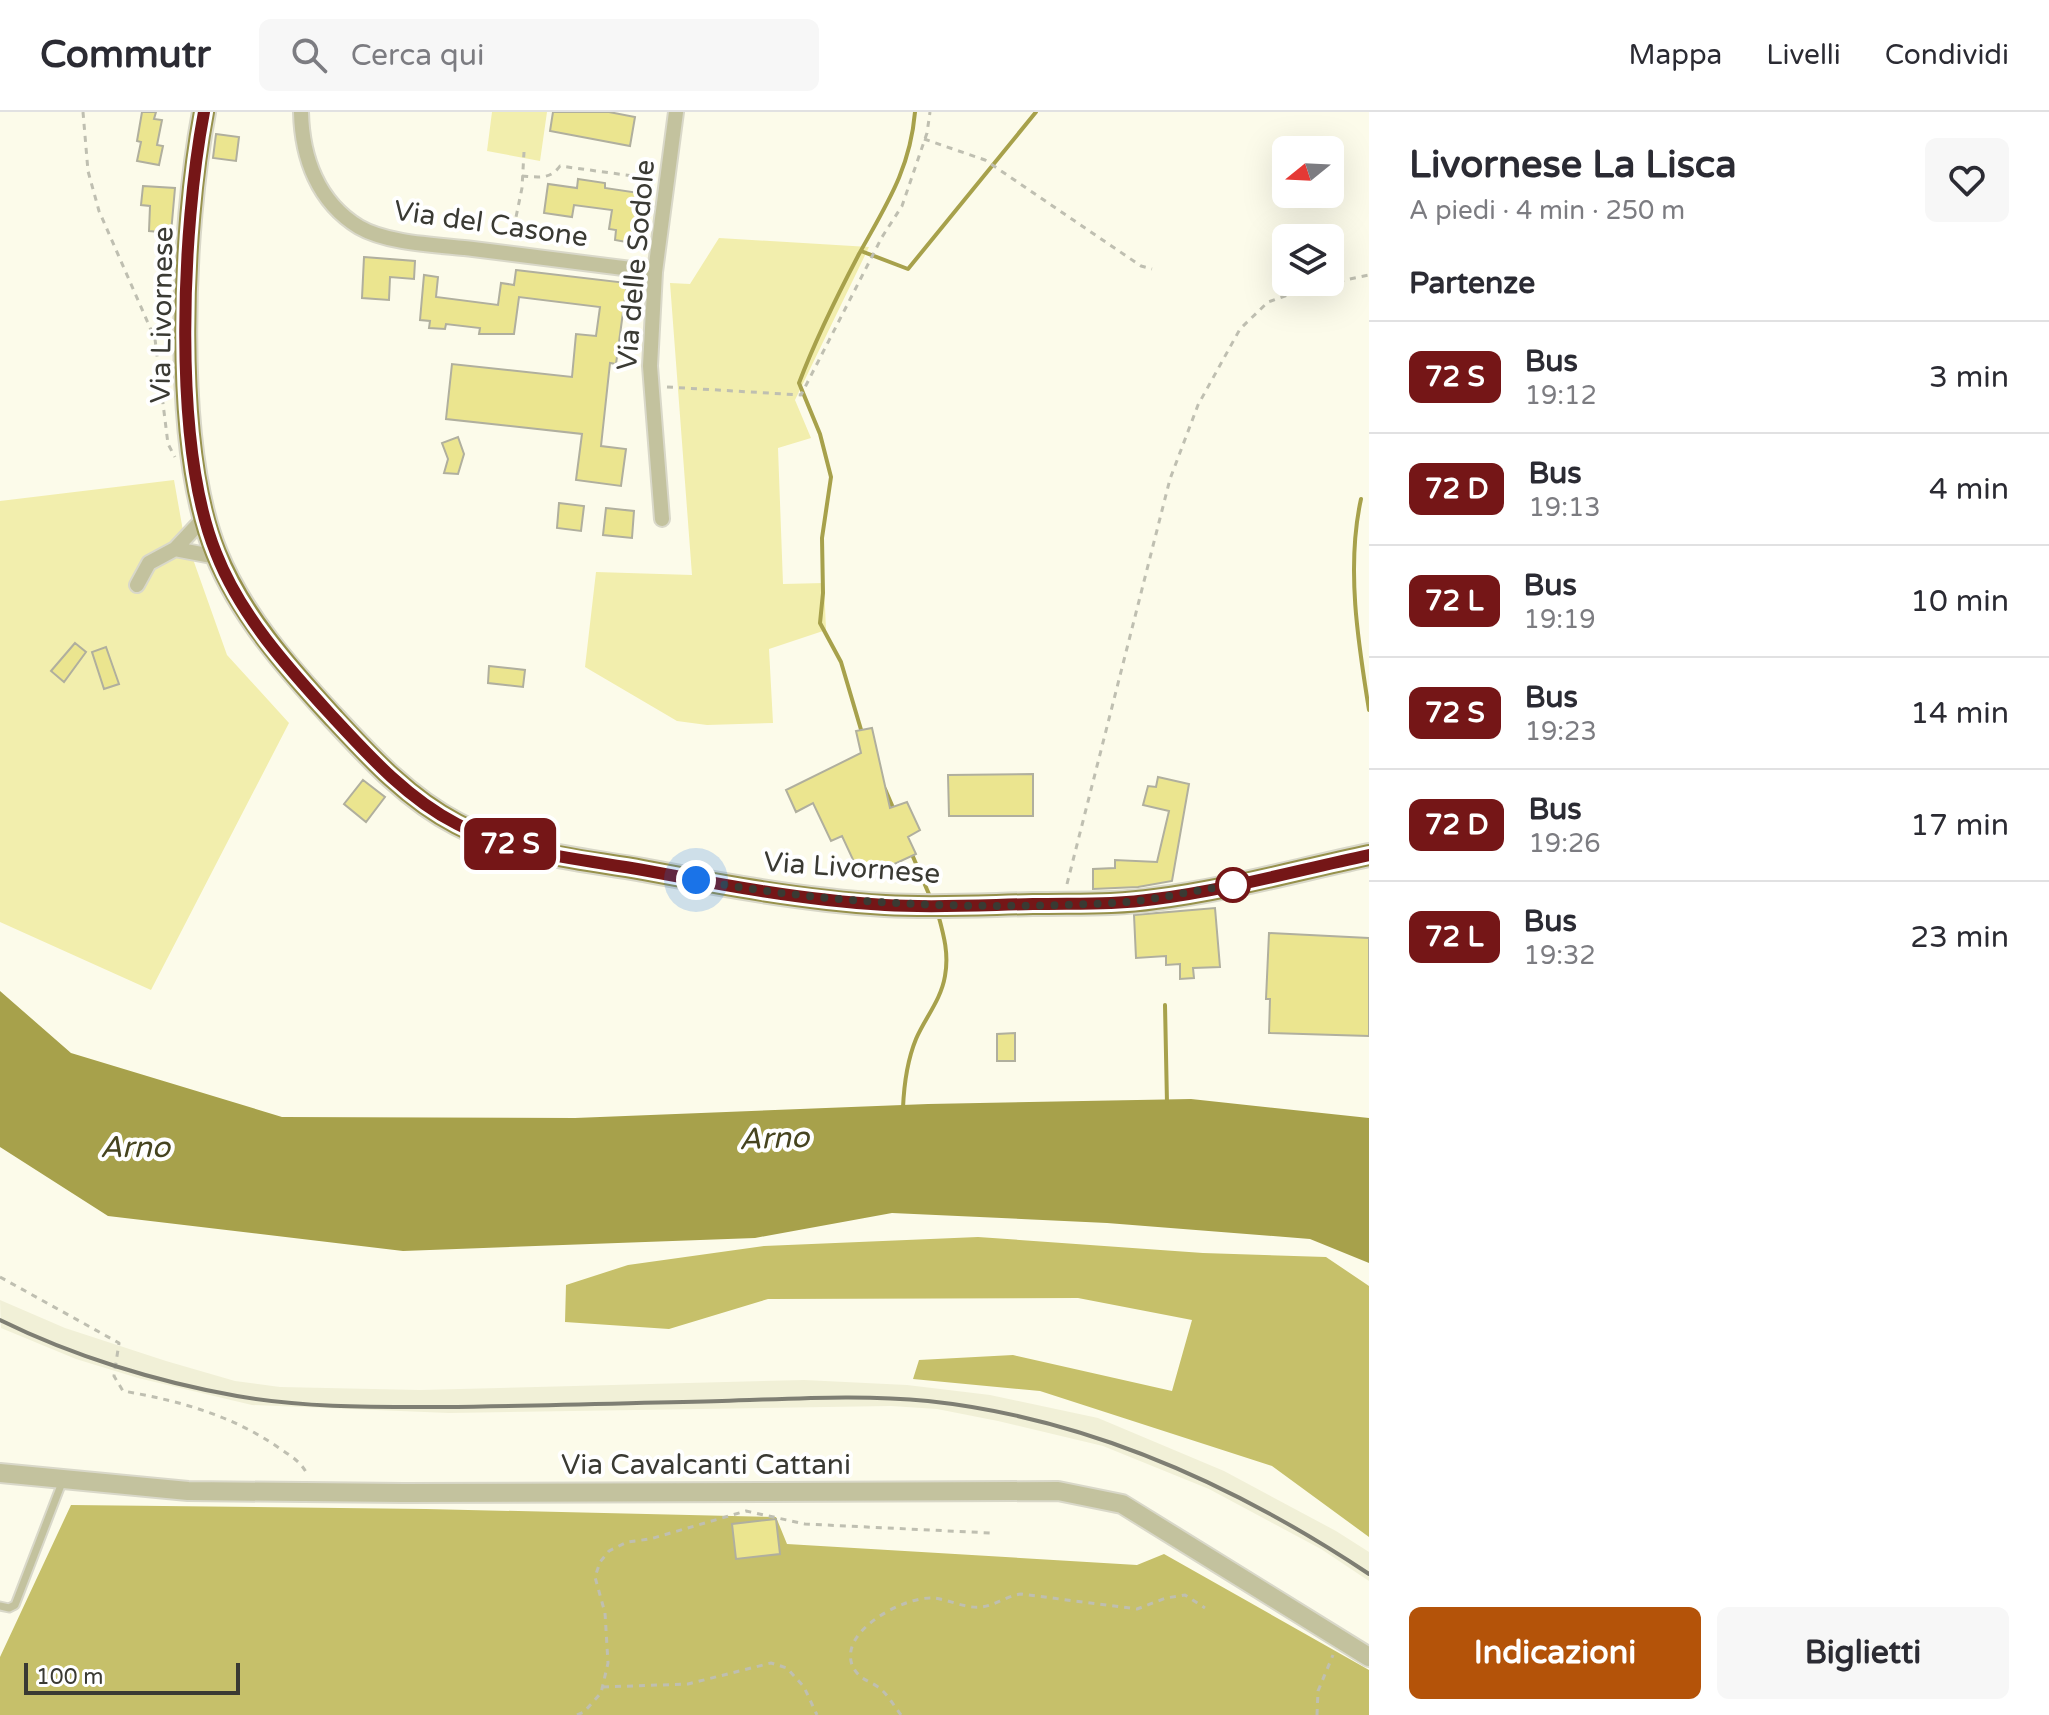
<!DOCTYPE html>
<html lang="it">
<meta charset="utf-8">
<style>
body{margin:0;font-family:"Varela Round",sans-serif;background:#f7f7f7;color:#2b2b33;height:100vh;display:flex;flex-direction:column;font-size:30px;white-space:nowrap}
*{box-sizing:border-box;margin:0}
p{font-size:26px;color:#7c7c81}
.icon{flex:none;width:44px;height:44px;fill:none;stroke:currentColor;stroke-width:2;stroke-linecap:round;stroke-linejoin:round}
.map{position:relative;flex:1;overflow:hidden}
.side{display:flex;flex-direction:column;background:#fff;width:680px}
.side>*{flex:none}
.badge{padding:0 16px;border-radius:12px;font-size:28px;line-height:52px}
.needle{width:52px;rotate:252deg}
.controls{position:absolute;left:1272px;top:24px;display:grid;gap:16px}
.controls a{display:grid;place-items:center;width:72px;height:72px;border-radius:12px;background:#fff;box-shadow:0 8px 32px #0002;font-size:40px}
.scale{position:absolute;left:24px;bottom:20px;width:216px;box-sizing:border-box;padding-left:8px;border:4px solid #3a3a33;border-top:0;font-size:22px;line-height:28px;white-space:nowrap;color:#3a3a33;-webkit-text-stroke:6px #fff;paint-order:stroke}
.you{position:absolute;width:40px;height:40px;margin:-20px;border:6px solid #fff;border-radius:50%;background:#1a73e8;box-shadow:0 0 0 12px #1a73e833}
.map>.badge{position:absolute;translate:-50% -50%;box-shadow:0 0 0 4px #fff}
h2{padding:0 40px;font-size:30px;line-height:72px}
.round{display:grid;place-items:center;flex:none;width:84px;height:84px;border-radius:12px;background:#f7f7f7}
.summary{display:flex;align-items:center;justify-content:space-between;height:136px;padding:0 40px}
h1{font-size:38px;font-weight:700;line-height:60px}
.button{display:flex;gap:16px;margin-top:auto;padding:16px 40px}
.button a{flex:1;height:92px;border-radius:12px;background:#b45309;color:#fff;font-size:32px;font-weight:700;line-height:92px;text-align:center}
.button a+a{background:#f7f7f7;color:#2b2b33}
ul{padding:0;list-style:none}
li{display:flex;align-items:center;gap:24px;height:112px;padding:0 40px;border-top:2px solid #e1e1e2}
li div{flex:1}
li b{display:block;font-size:30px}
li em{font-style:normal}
li .badge{min-width:88px;font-weight:700;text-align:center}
header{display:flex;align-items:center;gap:48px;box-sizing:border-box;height:112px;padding:0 40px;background:#fff;border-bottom:2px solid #e1e1e2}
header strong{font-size:38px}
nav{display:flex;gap:44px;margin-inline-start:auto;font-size:28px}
.search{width:560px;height:72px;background:#f7f7f7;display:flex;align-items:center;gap:20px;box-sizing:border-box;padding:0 28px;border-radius:12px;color:#7c7c81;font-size:30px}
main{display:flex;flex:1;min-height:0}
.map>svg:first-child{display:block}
</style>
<header>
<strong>Commutr</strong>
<div class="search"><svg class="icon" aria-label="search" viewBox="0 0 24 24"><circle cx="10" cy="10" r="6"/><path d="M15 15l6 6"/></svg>Cerca qui</div>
<nav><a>Mappa</a><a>Livelli</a><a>Condividi</a></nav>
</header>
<main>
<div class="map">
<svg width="1369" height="1603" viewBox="0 0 1369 1603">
<rect width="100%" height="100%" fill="#fcfbea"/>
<path fill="#f1f0d7" d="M 0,1188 L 65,1216 L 166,1249 L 235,1269 L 280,1275 L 420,1278 L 804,1268 L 907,1273 L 990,1283 L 1098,1306 L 1224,1359 L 1336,1419 L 1369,1440 L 1369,1469 L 1321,1437 L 1209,1377 L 1103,1334 L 998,1309 L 937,1297 L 891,1294 L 449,1301 L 252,1293 L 138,1266 L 76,1247 L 1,1216 Z"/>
<path fill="#f2eead" d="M 492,0 L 547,0 L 540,49 L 487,39 Z
M 719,126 L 869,135 L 795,288 L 811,326 L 778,336 L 783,472 L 824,471 L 826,518 L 769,537 L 773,611 L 707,613 L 677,609 L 585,555 L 596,460 L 692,463 L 670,171 L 690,172 Z
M 174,368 L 183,419 L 227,543 L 289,611 L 151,878 L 0,810 L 0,389 Z"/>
<path fill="#c6c06a" d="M 978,1125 L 1203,1141 L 1326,1145 L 1369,1174 L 1369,1425 L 1272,1354 L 1040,1279 L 913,1267 L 919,1248 L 1013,1243 L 1172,1279 L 1192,1208 L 1078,1186 L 768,1187 L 669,1217 L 565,1210 L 566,1173 L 628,1153 L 764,1134 Z
M 71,1393 L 426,1397 L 776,1405 L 787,1432 L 1137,1453 L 1164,1442 L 1369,1558 L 1369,1603 L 0,1603 L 0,1545 Z"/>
<path fill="#a7a14b" d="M 0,879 L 71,941 L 282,1005 L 575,1006 L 928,992 L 1191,987 L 1369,1006 L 1369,1151 L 1310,1127 L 1107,1111 L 892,1101 L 755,1126 L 403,1139 L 108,1104 L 0,1035 Z"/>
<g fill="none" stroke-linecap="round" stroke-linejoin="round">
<path stroke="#a7a14b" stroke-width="4" d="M 861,139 L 908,157 L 1036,0
M 1361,387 C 1346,455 1358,530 1369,598
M 862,621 L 841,550 L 820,511 L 823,481 L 822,426 L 831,365 L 820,322 L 799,271 C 816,226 837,184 859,142 C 886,93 910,58 915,0
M 885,677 L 894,698
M 911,740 L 931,787
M 1165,893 L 1167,991
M 903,996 C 904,972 907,949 916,927 C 925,906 941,888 945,864 C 949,842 944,824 938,802"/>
</g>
<path fill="#ebe58f" stroke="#b0af9e" stroke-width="2" d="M 142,0 L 156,0 L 154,7 L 162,8 L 157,33 L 163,34 L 159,53 L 137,49 L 141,30 L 137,29 Z
M 553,0 L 609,0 L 635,5 L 630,34 L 550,19 Z
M 216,22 L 239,25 L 236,49 L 213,46 Z
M 578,67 L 605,71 L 605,76 L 639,81 L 632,131 L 615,128 L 616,118 L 609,117 L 612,98 L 574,93 L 572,105 L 544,101 L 548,72 L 577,76 Z
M 143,74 L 175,76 L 171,121 L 149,119 L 150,94 L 141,93 Z
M 364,145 L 415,149 L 414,167 L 390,165 L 389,188 L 362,186 Z
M 516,158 L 627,171 L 616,252 L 610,251 L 601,334 L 626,337 L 621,374 L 576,368 L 582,322 L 446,307 L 452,252 L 572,265 L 576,222 L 596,224 L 600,195 L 519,185 L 514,222 L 479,222 L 480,216 L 446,212 L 445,217 L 429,216 L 430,209 L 420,208 L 424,163 L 438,165 L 436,185 L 498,193 L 501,171 L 514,173 Z
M 458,325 L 464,342 L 458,362 L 444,361 L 448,347 L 442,331 Z
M 559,391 L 584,394 L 581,419 L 557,416 Z
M 606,396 L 634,399 L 632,426 L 603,423 Z
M 75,531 L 86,540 L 64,570 L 51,559 Z
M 106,535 L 119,572 L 104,577 L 92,540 Z
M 489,554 L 525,558 L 523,575 L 488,571 Z
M 872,616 L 890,696 L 907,690 L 920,718 L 908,725 L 916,742 L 862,767 L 842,724 L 831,729 L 813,691 L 796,700 L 786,678 L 861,641 L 856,619 Z
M 1033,662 L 1033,704 L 949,704 L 948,663 Z
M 1158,665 L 1189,672 L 1172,769 L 1138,775 L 1093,777 L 1093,757 L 1115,756 L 1115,748 L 1157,750 L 1169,699 L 1143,693 L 1148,674 L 1156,675 Z
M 363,668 L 385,685 L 366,710 L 344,692 Z
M 1215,796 L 1220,855 L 1193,856 L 1194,866 L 1180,867 L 1180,852 L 1166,853 L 1166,844 L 1136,846 L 1134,803 Z
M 1269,821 L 1369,826 L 1369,924 L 1269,921 L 1270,887 L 1266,887 Z
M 1015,921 L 1015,949 L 997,949 L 997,922 Z
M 776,1407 L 780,1442 L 736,1447 L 732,1412 Z"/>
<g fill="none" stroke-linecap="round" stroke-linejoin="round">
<defs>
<path id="service" d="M 0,1494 L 9,1496 L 15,1493 L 63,1368"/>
<path id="minor" d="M 301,0 C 302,46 318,90 359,115 C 388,132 439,133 473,137 C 534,145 595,152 655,160
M 662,407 L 650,254 L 655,160 L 676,0
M 175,437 L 217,445
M 137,473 L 149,451 L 175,437 L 204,406"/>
<path id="tertiary" d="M 0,1361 L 188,1379 L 404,1381 L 1058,1379 L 1122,1392 L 1369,1545"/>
<path id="primary" d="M 204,0 C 182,115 172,333 216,441 C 241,503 288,556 332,604 C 369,644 408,687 457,712 C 513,742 581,747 643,758 C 723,773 803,788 885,793 C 934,796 984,793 1033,792 C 1074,791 1115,793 1155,787 C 1227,778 1298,758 1369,743"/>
</defs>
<use href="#service" stroke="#d9d8c9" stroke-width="11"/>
<use href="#minor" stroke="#d9d8c9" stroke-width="18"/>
<use href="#tertiary" stroke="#d9d8c9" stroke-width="22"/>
<use href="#primary" stroke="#d9d8c9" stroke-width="26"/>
<path stroke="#bfbfb1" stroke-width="3" stroke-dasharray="6 6" stroke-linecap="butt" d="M 83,0 L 88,59 L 99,99 L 155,227 L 168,332 L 175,345
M 924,27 L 985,48 L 1141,154 L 1152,157
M 522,64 C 538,65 550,68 560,54 L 655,67
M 520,128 L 515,110 L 522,76 L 524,40
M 667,275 L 801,283 L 882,125 L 902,94 L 927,21 L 930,0
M 1067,772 L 1170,367 L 1198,293 L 1240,217 L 1268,190 L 1311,175 L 1369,163
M 0,1165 L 119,1231 L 114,1264 L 123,1279 C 181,1289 234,1304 282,1338 C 294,1346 302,1351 308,1364
M 603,1575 L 688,1572 L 771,1551 L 787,1556 L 804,1575 L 817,1603
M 577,1603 L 584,1600 L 601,1581 L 608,1551 L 605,1501 L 595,1465 L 600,1450 L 609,1439 L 627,1430 L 650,1427 L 746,1399 L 805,1412 L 991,1421
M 901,1603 C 894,1594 887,1581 878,1575 C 868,1568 861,1568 854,1557 C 834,1521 904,1484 933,1486 C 948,1487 966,1497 981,1495 C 994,1494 1006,1484 1021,1482 L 1137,1497 L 1166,1486 L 1185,1483 L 1205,1496
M 1317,1603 L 1318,1579 L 1333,1543"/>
<use href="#service" stroke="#c3c29e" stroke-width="7"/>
<use href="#minor" stroke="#c3c29e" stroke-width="14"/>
<use href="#tertiary" stroke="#c3c29e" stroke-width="18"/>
<use href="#primary" stroke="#96914b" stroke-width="22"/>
<path stroke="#7e7e73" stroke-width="4" d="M 0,1208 C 73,1244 157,1270 237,1284 C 305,1296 375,1295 443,1295 C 536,1294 629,1291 722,1289 C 790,1287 860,1282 928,1289 C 1087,1306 1237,1374 1369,1462"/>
</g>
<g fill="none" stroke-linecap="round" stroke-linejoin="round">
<defs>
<path id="line" d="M 204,0 C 182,116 172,332 216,441 C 240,503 288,556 332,604 C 369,644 408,687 457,712 C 513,742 581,747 643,758 C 723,773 803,788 885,793 C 934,796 984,793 1033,792 C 1074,791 1115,793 1155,787 C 1227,778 1298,758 1369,743"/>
</defs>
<use href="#line" stroke="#fff" stroke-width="18"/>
<use href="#line" stroke="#751617" stroke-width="12"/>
<path stroke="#3a3a33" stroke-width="8" stroke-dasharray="0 14.4" d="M 696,768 C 836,793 971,798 1113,791 C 1154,789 1193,778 1233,773"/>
</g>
<circle fill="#fff" stroke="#751617" stroke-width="4" cx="1233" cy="773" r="16"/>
<g text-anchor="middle" stroke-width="8" stroke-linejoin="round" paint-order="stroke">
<g font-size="28" fill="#3a3a33" stroke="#fff">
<text transform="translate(491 111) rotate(8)" y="10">Via del Casone</text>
<text transform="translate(635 153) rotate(-85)" y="10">Via delle Sodole</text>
<text transform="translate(161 203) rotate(-89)" y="10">Via Livornese</text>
<text transform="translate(852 755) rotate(4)" y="10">Via Livornese</text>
<text x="706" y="1362">Via Cavalcanti Cattani</text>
</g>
<g font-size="30" font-style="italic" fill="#46441f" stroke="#fff">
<text transform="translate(774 1026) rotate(-2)" y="10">Arno</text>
<text x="135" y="1045">Arno</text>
</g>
</g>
</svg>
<div class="controls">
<a><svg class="needle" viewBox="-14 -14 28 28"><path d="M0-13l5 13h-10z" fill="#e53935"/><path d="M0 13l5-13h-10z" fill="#7c7c81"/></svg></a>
<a><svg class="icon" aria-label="layers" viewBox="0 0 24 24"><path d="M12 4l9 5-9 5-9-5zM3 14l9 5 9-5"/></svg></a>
</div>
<div class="scale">100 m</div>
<div class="you" style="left:696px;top:768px"></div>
<b class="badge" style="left:510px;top:732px;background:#751617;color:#fff">72 S</b>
</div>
<section class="side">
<div class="summary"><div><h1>Livornese La Lisca</h1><p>A piedi · 4 min · 250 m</p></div><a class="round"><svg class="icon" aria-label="heart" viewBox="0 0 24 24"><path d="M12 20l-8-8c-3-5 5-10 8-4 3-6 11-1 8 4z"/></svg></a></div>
<h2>Partenze</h2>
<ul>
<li><span class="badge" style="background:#751617;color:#fff">72 S</span><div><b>Bus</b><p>19:12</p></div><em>3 min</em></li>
<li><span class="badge" style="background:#751617;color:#fff">72 D</span><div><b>Bus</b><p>19:13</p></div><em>4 min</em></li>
<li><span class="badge" style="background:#751617;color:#fff">72 L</span><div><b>Bus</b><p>19:19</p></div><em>10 min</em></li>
<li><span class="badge" style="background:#751617;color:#fff">72 S</span><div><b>Bus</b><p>19:23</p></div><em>14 min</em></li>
<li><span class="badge" style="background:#751617;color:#fff">72 D</span><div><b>Bus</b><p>19:26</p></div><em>17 min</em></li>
<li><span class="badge" style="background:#751617;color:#fff">72 L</span><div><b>Bus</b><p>19:32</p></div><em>23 min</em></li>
</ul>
<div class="button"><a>Indicazioni</a><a>Biglietti</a></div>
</section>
</main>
